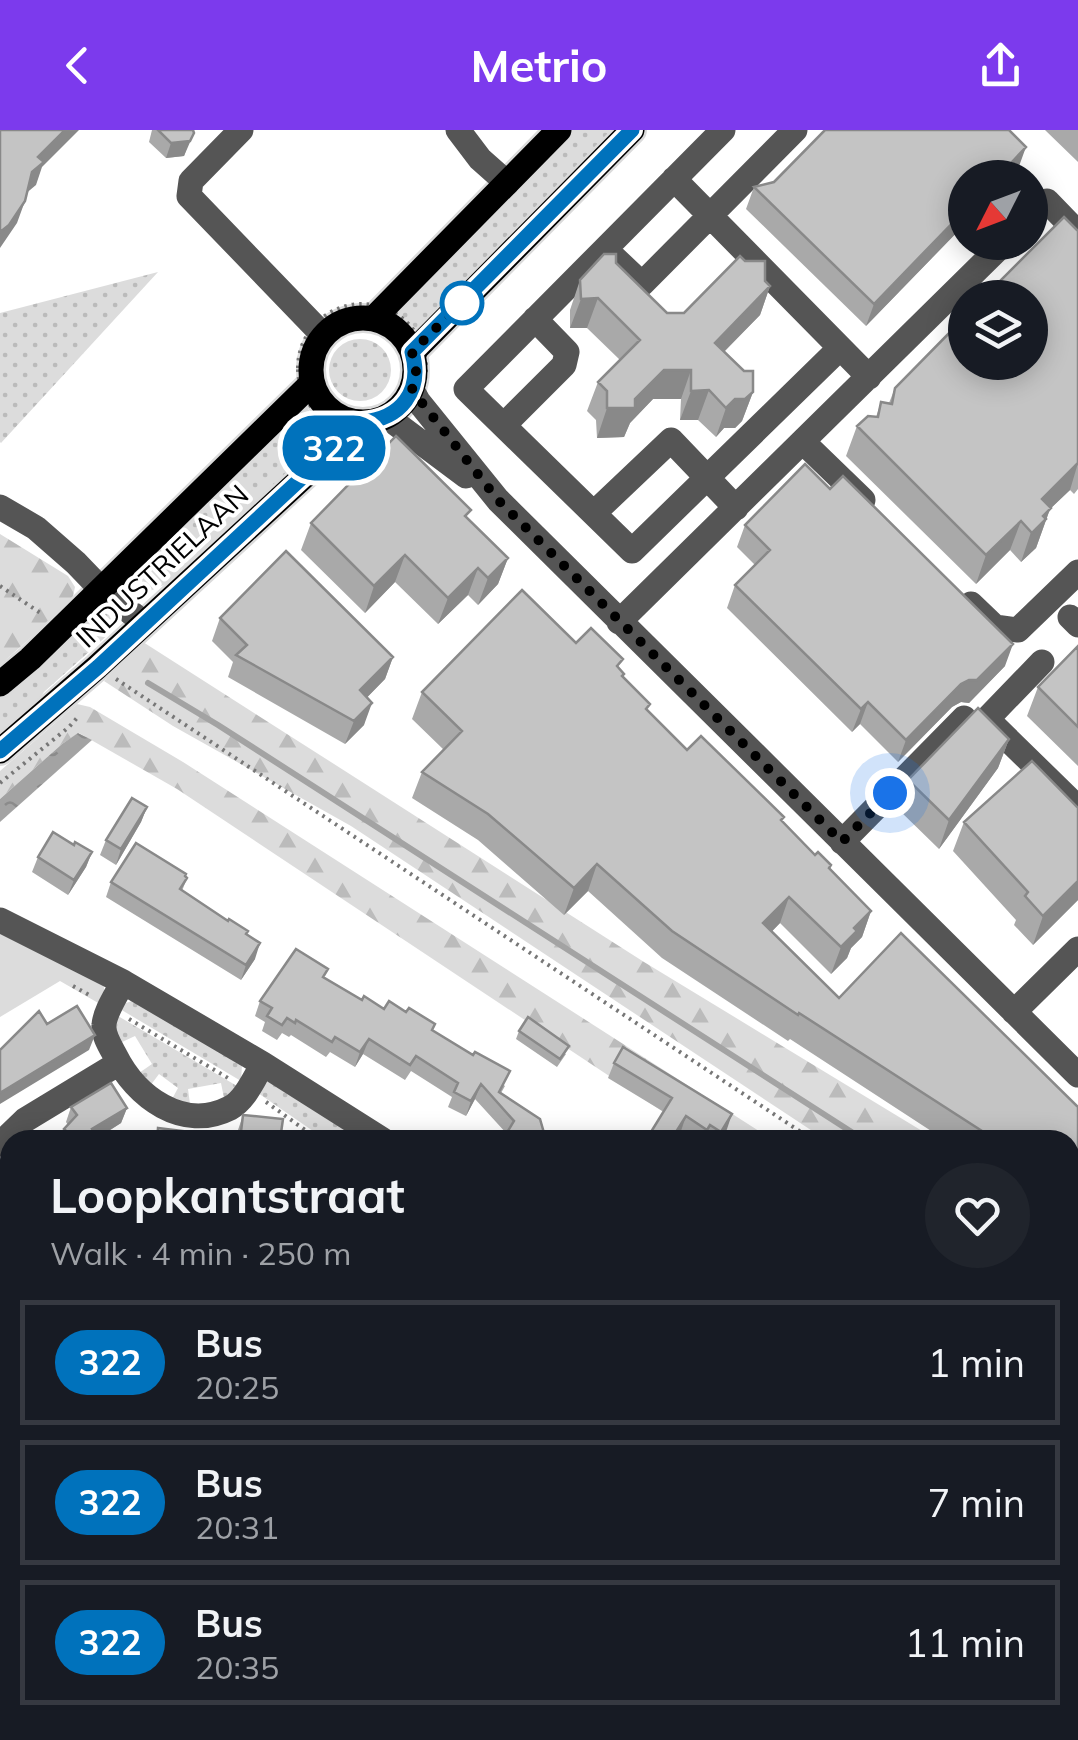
<!DOCTYPE html>
<meta charset="utf-8">
<style>
body{margin:0;font-family:Mulish,sans-serif;background:#20242c;color:#f1f3f6;height:100vh;display:flex;flex-direction:column;font-size:38px;white-space:nowrap}
*{box-sizing:border-box;margin:0}
p{font-size:32px;color:#9ea1a6}
.icon{flex:none;width:55px;height:55px;fill:none;stroke:currentColor;stroke-width:2;stroke-linecap:round;stroke-linejoin:round}
.map{position:relative;flex:1;overflow:hidden}
.sheet{position:absolute;left:0px;top:1000px;width:1080px;height:610px;display:flex;flex-direction:column;background:#171b24;border-radius:30px 30px 0 0;box-shadow:0 5px 25px #0003}
.sheet>*{flex:none}
.badge{padding:0 20px;border-radius:32px;font-size:35px;line-height:65px}
.needle{width:65px;rotate:228deg}
.controls{position:absolute;left:948px;top:30px;display:grid;gap:20px}
.controls a{display:grid;place-items:center;width:100px;height:100px;border-radius:50%;background:#171b24;box-shadow:0 5px 25px #0003;font-size:50px}
.you{position:absolute;width:50px;height:50px;margin:-25px;border:8px solid #fff;border-radius:50%;background:#1a73e8;box-shadow:0 0 0 15px #1a73e833}
.map>.badge{position:absolute;translate:-50% -50%;box-shadow:0 0 0 5px #fff}
.round{display:grid;place-items:center;flex:none;width:105px;height:105px;border-radius:52px;background:#20242c}
.headline{display:flex;align-items:center;justify-content:space-between;height:170px;padding:0 50px}
h1{font-size:48px;font-weight:700;line-height:75px}
ul{padding:0;list-style:none}
li{display:flex;align-items:center;gap:30px;height:125px;margin:0 20px 15px;padding:0 30px;border:5px solid #363941;border-radius:0px}
li div{flex:1}
li b{display:block;font-size:38px}
li em{font-style:normal}
li .badge{min-width:110px;font-weight:700;text-align:center}
header{display:flex;justify-content:space-between;align-items:center;height:130px;padding:0 50px;background:#7c3aed;color:#fff;font-size:45px;font-weight:700}
.map>svg:first-child{display:block}
</style>
<header><svg class="icon" aria-label="back" viewBox="0 0 24 24"><path d="M15 5l-7 7 7 7"/></svg>Metrio<svg class="icon" aria-label="share" viewBox="0 0 24 24"><path d="M12 15V3M7 8l5-5 5 5M5 13v7h14v-7"/></svg></header>
<div class="map">
<svg width="1078" height="1610" viewBox="0 0 1078 1610">
<defs>
<pattern id="grass-dots" width="8" height="8" patternUnits="userSpaceOnUse" patternTransform="scale(2.5)"><rect width="8" height="8" fill="#dcdcdc"/><path d="M2 2h.1M6 6h.1" fill="none" stroke="#bbb" stroke-width="1.8" stroke-linecap="round"/></pattern>
<pattern id="forest-firs" width="22" height="20" patternUnits="userSpaceOnUse" patternTransform="scale(2.5)"><rect width="22" height="20" fill="#dcdcdc"/><path d="M5 1l3.5 6h-7zM16 11l3.5 6h-7z" fill="#bbb"/></pattern>
<pattern id="water-ripples" width="26" height="14" patternUnits="userSpaceOnUse" patternTransform="scale(2.5)"><rect width="26" height="14" fill="#a3a3a3"/><path d="M2 4q2-2 4 0t4 0M15 11q2-2 4 0t4 0" fill="none" stroke="#8b8b8b"/></pattern>
</defs>
<rect width="100%" height="100%" fill="#fff"/>
<path fill="url(#grass-dots)" d="M 569,0 L 625,0 L 421,207 L 411,194 L 393,179 Z
M 158,142 L 1,313 L 0,312 L 0,183 Z
M329 240a31 31 0 1 1 62 0a31 31 0 1 1-62 0Z
M 302,271 L 316,289 L 328,300 L 192,439 L 164,455 L 138,466 L 131,459 L 131,444 Z
M 95,481 L 100,481 L 109,485 L 113,494 L 110,503 L 44,562 L 25,592 L 0,614 L 0,564 Z
M 135,870 L 242,935 L 241,951 L 120,879 L 123,874 Z
M 118,886 L 237,956 L 224,968 L 221,953 L 188,959 L 190,974 L 171,971 L 178,958 L 159,944 L 150,956 L 139,943 L 152,934 L 135,906 L 120,913 L 115,903 Z
M 269,950 L 367,1010 L 326,1010 L 258,963 Z"/>
<path fill="url(#forest-firs)" d="M 0,404 L 68,446 L 75,457 L 72,471 L 0,535 Z
M 143,512 L 644,832 L 937,1010 L 826,1010 L 351,696 L 173,596 L 104,551 Z
M 77,574 L 90,577 L 183,632 L 773,1010 L 708,1010 L 689,999 L 177,659 L 79,603 L 62,614 L 0,669 L 0,641 Z"/>
<path fill="#dcdcdc" d="M 0,800 L 103,853 L 105,863 L 100,874 L 60,851 L 0,887 Z
M 0,1095 L 10,1104 L 10,1600 L 68,1600 L 61,1610 L 0,1610 Z"/>
<path fill="url(#water-ripples)" d="M 78,603 L 92,610 L 0,692 L 0,669 L 62,614 Z"/>
<g fill="none" stroke-linecap="round" stroke-linejoin="round">
<path stroke="#a3a3a3" stroke-width="6" d="M 148,553 L 218,595 L 864,1010
M 1070,1142 L 1078,1147"/>
<defs>
<path id="major" d="M311 240a52 52 0 1 1 104 0a52 52 0 1 1-104 0Z
M 374,188 L 559,0
M 413,222 L 632,0
M 0,554 L 30,529 L 312,253
M 0,621 L 97,537 L 362,293"/>
</defs>
<use href="#major" stroke="#dbdbdb" stroke-width="30"/>
<path stroke="#777" stroke-width="4" stroke-dasharray="2.5 5" stroke-linecap="butt" d="M298 238a64 64 0 1 1 128 0a64 64 0 1 1-128 0Z
M 0,456 L 42,484
M 116,549 L 813,1010
M 0,653 L 69,597 L 77,588
M 73,856 L 91,866
M 129,889 L 228,948
M 266,972 L 319,1010
M 0,1127 L 10,1135
M 1070,1180 L 1078,1185
M 0,1533 L 10,1530
M 165,1600 L 182,1610
M 110,1610 L 117,1600"/>
<path stroke="#555" stroke-width="25" d="M 241,0 L 191,51 L 189,66 L 323,205
M 458,0 L 480,29 L 507,53
M 723,0 L 605,119 L 642,154 L 795,0
M 674,49 L 869,247
M 1030,88 L 1047,71 L 1078,103
M 605,119 L 466,259 L 632,421 L 840,218
M 412,260 L 418,271 L 498,370 L 1078,945
M 387,287 L 466,346
M 504,295 L 564,235 L 567,222 L 535,189
M 803,312 L 863,370
M 0,377 L 36,398 L 76,433 L 101,459 L 144,493
M 594,383 L 671,310 L 736,378
M 971,474 L 995,497 L 1018,500 L 1078,442
M 1070,487 L 1078,495
M 619,492 L 1005,112
M 1042,532 L 987,589 L 1078,678
M 842,712 L 964,588
M 0,790 L 123,852 L 263,934 L 383,1010
M 123,852 C 117,864 105,881 104,895 C 103,905 110,916 115,925 C 136,967 183,1002 230,978 C 246,969 254,948 263,934
M 1014,882 L 1078,819
M 0,1014 L 25,990 L 119,933
M 76,1610 L 83,1600
M 461,1610 L 467,1600
M 859,1610 L 865,1600"/>
<use href="#major" stroke="#000" stroke-width="25"/>
</g>
<path fill="#a9a9a9" d="M 152,0 L 193,0 L 184,26 L 166,28 L 149,12 Z
M 1045,0 L 1078,0 L 1078,32 Z
M 1018,39 L 965,48 L 965,94 L 866,196 L 746,79 L 754,57 Z
M 1078,101 L 1078,359 L 1074,364 L 1070,360 L 1050,379 L 1036,418 L 1021,432 L 1010,420 L 976,454 L 846,326 L 857,296 L 876,287 L 881,272 L 889,273 L 895,258 L 965,232 L 1030,168 L 987,168 L 988,163 Z
M 616,133 L 667,183 L 684,183 L 765,151 L 770,156 L 760,185 L 724,222 L 753,262 L 742,291 L 735,298 L 724,298 L 716,307 L 698,290 L 680,290 L 681,269 L 653,269 L 630,293 L 624,307 L 597,308 L 596,290 L 587,281 L 598,252 L 620,230 L 587,198 L 570,198 L 570,180 L 580,150 Z
M 468,388 L 508,428 L 498,454 L 478,475 L 468,465 L 438,494 L 395,452 L 365,483 L 301,420 L 311,393 Z
M 745,395 L 1005,536 L 969,573 L 961,572 L 952,577 L 898,632 L 860,594 L 852,602 L 727,478 L 735,455 L 755,435 L 737,417 Z
M 220,488 L 393,527 L 385,549 L 367,567 L 364,595 L 345,614 L 228,547 L 233,532 L 212,511 Z
M 576,513 L 620,539 L 624,544 L 623,547 L 648,581 L 687,620 L 784,687 L 782,692 L 815,725 L 831,735 L 830,739 L 871,781 L 862,807 L 851,818 L 847,828 L 831,844 L 780,793 L 772,801 L 839,868 L 1078,977 L 1078,1096 L 1070,1091 L 1070,1010 L 945,1010 L 790,909 L 788,911 L 662,828 L 588,761 L 564,785 L 478,710 L 412,668 L 422,642 L 444,620 L 412,589 L 422,562 Z
M 1078,516 L 1078,636 L 1027,586 L 1038,557 Z
M 1009,609 L 998,638 L 939,719 L 898,679 L 908,650 Z
M 147,677 L 141,692 L 116,735 L 100,725 L 106,710 Z
M 1078,678 L 1078,770 L 1033,815 L 1014,795 L 1016,790 L 953,721 L 964,692 Z
M 74,715 L 92,722 L 86,737 L 68,765 L 32,742 L 38,727 Z
M 185,747 L 187,748 L 182,761 L 246,805 L 255,829 L 241,850 L 106,767 L 111,752 Z
M 325,848 L 362,870 L 384,879 L 406,882 L 435,894 L 433,901 L 505,956 L 501,963 L 540,989 L 507,1004 L 475,969 L 466,986 L 448,977 L 452,967 L 411,941 L 405,950 L 363,924 L 355,937 L 330,922 L 326,927 L 291,905 L 289,907 L 282,903 L 277,910 L 262,901 L 265,892 L 255,886 L 260,871 Z
M 519,901 L 566,924 L 557,937 L 516,909 Z
M 614,933 L 727,999 L 720,1010 L 694,1010 L 681,1001 L 664,982 L 608,948 Z
M 71,977 L 127,978 L 121,993 L 98,1008 L 98,1010 L 60,1010 L 64,999 L 68,995 L 66,992 Z
M 243,985 L 280,1010 L 237,1010 L 238,1000 Z
M 10,1028 L 10,1081 L 8,1084 L 0,1076 L 0,1038 Z
M 1078,1338 L 1078,1404 L 1070,1398 L 1070,1346 Z
M 1070,1446 L 1078,1451 L 1078,1581 L 1070,1595 Z
M 202,1600 L 381,1600 L 397,1610 L 217,1610 Z
M 661,1600 L 746,1600 L 740,1610 L 676,1610 Z
M 891,1600 L 1067,1600 L 1060,1610 L 884,1610 Z"/>
<path fill="#898989" d="M 65,0 L 79,0 L 42,37 L 36,55 L 24,65 L 38,27 Z
M 194,3 L 184,26 L 166,28 L 171,13 Z
M 1026,17 L 1018,39 L 1011,48 L 997,48 Z
M 25,71 L 17,93 L 0,118 L 0,102 Z
M 965,80 L 965,94 L 866,196 L 874,174 Z
M 770,156 L 760,185 L 704,242 L 715,213 Z
M 598,168 L 587,198 L 570,198 L 581,169 Z
M 664,240 L 691,240 L 681,269 L 653,269 L 630,293 L 624,307 L 597,308 L 607,278 L 635,269 Z
M 709,260 L 698,290 L 680,290 L 691,261 Z
M 753,262 L 742,291 L 735,298 L 724,298 L 716,307 L 726,278 L 735,269 Z
M 1078,333 L 1070,360 L 1050,379 L 1036,418 L 1021,432 L 1042,369 Z
M 1021,391 L 1010,420 L 976,454 L 986,425 Z
M 405,425 L 395,452 L 365,483 L 374,456 Z
M 508,428 L 498,454 L 478,475 L 488,448 Z
M 478,438 L 468,465 L 438,494 L 448,468 Z
M 1013,514 L 1005,536 L 969,573 L 961,572 L 952,577 L 898,632 L 906,610 L 961,554 Z
M 393,527 L 385,549 L 352,583 L 360,560 Z
M 868,572 L 860,594 L 852,602 L 861,579 Z
M 372,573 L 364,595 L 345,614 L 354,591 Z
M 1009,609 L 998,638 L 939,719 L 949,690 Z
M 147,677 L 141,692 L 116,735 L 121,719 Z
M 92,722 L 86,737 L 68,765 L 74,750 Z
M 597,734 L 588,761 L 564,785 L 574,758 Z
M 1078,751 L 1078,770 L 1033,815 L 1043,786 Z
M 789,767 L 780,793 L 754,820 L 763,793 Z
M 871,781 L 862,807 L 851,818 L 847,828 L 831,844 L 841,817 L 854,798 Z
M 260,813 L 255,829 L 241,850 L 246,835 Z
M 95,905 L 89,920 L 0,974 L 0,963 Z
M 369,909 L 363,924 L 355,937 L 360,922 Z
M 481,954 L 475,969 L 466,986 L 471,971 Z
M 127,978 L 121,993 L 94,1010 L 92,999 Z
M 732,984 L 727,999 L 720,1010 L 718,1010 L 721,1002 Z
M 686,986 L 681,1001 L 675,1010 L 671,1010 Z
M 1078,1565 L 1078,1581 L 1070,1595 L 1070,1577 Z
M 934,1600 L 942,1600 L 939,1610 L 927,1610 Z
M 1055,1600 L 1067,1600 L 1060,1610 L 1049,1610 Z"/>
<path fill="#c4c4c4" stroke="#898989" stroke-width="2.5" d="M 0,0 L 65,0 L 38,27 L 44,32 L 32,42 L 25,71 L 9,95 L 0,102 Z
M 158,0 L 193,0 L 194,3 L 190,11 L 171,13 Z
M 825,0 L 1009,0 L 1026,17 L 997,48 L 965,48 L 965,80 L 874,174 L 754,57 L 774,52 Z
M 1064,87 L 1078,101 L 1078,333 L 1042,369 L 1051,378 L 1043,386 L 1046,389 L 1032,403 L 1021,391 L 986,425 L 857,296 L 868,286 L 878,287 L 881,272 L 892,274 L 895,258 L 961,191 L 965,192 L 965,232 L 1030,232 L 1030,168 L 987,168 L 988,163 Z
M 604,124 L 616,124 L 616,133 L 667,183 L 684,183 L 740,126 L 745,131 L 765,131 L 765,151 L 770,156 L 715,213 L 744,241 L 753,241 L 753,262 L 745,269 L 735,269 L 726,278 L 709,260 L 691,261 L 691,240 L 664,240 L 635,269 L 635,278 L 607,278 L 607,261 L 598,252 L 640,210 L 598,168 L 581,169 L 580,150 Z
M 396,306 L 471,380 L 465,386 L 508,428 L 488,448 L 478,438 L 448,468 L 405,425 L 374,456 L 311,393 Z
M 805,334 L 830,359 L 843,346 L 1013,514 L 977,550 L 969,550 L 961,554 L 906,610 L 868,572 L 861,579 L 735,455 L 770,420 L 745,395 Z
M 286,421 L 393,527 L 360,560 L 372,573 L 354,591 L 236,525 L 247,515 L 220,488 Z
M 522,460 L 576,513 L 591,498 L 623,529 L 617,536 L 624,544 L 622,546 L 650,574 L 646,579 L 687,620 L 701,606 L 784,687 L 781,690 L 815,725 L 818,722 L 831,735 L 829,738 L 871,781 L 854,798 L 857,801 L 841,817 L 789,767 L 763,793 L 839,868 L 901,803 L 1078,977 L 1078,1063 L 1070,1058 L 1070,1010 L 996,1010 L 799,883 L 798,885 L 672,801 L 597,734 L 574,758 L 488,684 L 422,642 L 462,601 L 422,562 Z
M 1078,516 L 1078,597 L 1038,557 Z
M 978,578 L 1009,609 L 949,690 L 908,650 Z
M 1032,631 L 1078,678 L 1078,751 L 1043,786 L 1025,766 L 1028,762 L 964,692 Z
M 132,668 L 147,677 L 121,719 L 106,710 Z
M 53,702 L 74,715 L 75,712 L 92,722 L 74,750 L 38,727 Z
M 136,713 L 186,744 L 185,746 L 187,748 L 180,759 L 228,791 L 229,789 L 248,801 L 246,804 L 260,813 L 246,835 L 111,752 Z
M 296,819 L 328,839 L 323,847 L 362,870 L 364,866 L 384,879 L 389,871 L 406,882 L 409,878 L 435,894 L 432,900 L 473,925 L 475,922 L 510,941 L 499,962 L 540,989 L 546,1010 L 503,1009 L 514,991 L 481,954 L 471,971 L 454,962 L 458,953 L 416,926 L 410,935 L 369,909 L 360,922 L 335,907 L 332,912 L 296,890 L 295,893 L 287,888 L 282,895 L 267,886 L 272,878 L 260,871 Z
M 77,876 L 95,905 L 0,963 L 0,920 L 39,881 L 47,894 Z
M 528,887 L 569,916 L 560,929 L 519,901 Z
M 623,917 L 732,984 L 721,1002 L 710,995 L 707,1000 L 686,986 L 671,1010 L 646,1010 L 672,968 L 614,933 Z
M 111,953 L 127,978 L 92,999 L 98,1008 L 96,1010 L 75,1010 L 64,999 L 77,985 L 71,977 Z
M 243,985 L 283,989 L 280,1010 L 240,1010 Z
M 158,998 L 191,1002 L 190,1010 L 157,1010 Z
M 10,1028 L 10,1065 L 0,1056 L 0,1038 Z
M 1076,1336 L 1078,1338 L 1078,1385 L 1070,1380 L 1070,1346 Z
M 1070,1446 L 1078,1451 L 1078,1493 L 1070,1487 Z
M 1070,1531 L 1078,1536 L 1078,1565 L 1070,1577 Z
M 227,1600 L 381,1600 L 397,1610 L 255,1610 L 251,1608 L 250,1610 L 243,1610 Z
M 491,1600 L 564,1600 L 580,1610 L 485,1610 Z
M 688,1600 L 743,1600 L 736,1610 L 696,1610 L 698,1607 Z
M 782,1600 L 814,1600 L 807,1610 L 775,1610 Z
M 891,1600 L 934,1600 L 927,1610 L 884,1610 Z
M 992,1600 L 1055,1600 L 1049,1610 L 995,1610 L 998,1605 Z"/>
<g fill="none" stroke-linecap="round" stroke-linejoin="round">
<defs>
<path id="line" d="M 0,621 L 98,537 L 362,292 C 401,289 423,261 412,222 L 632,0"/>
</defs>
<use href="#line" stroke="#fff" stroke-width="22"/>
<use href="#line" stroke="#0072bc" stroke-width="15"/>
<path stroke="#000" stroke-width="10" stroke-dasharray="0 18" d="M 462,173 L 468,166 L 412,222 L 416,241 L 412,260 L 498,370 L 842,712 L 890,663"/>
</g>
<circle fill="#fff" stroke="#0072bc" stroke-width="5" cx="462" cy="173" r="20"/>
<g text-anchor="middle" stroke-width="8" stroke-linejoin="round" paint-order="stroke">
<g font-size="28" fill="#000" stroke="#fff">
<text transform="translate(162 436) rotate(-43)" y="10">INDUSTRIELAAN</text>
</g>
</g>
</svg>
<div class="controls">
<a><svg class="needle" viewBox="-14 -14 28 28"><path d="M0-13l5 13h-10z" fill="#e53935"/><path d="M0 13l5-13h-10z" fill="#9ea1a6"/></svg></a>
<a><svg class="icon" aria-label="layers" viewBox="0 0 24 24"><path d="M12 4l9 5-9 5-9-5zM3 14l9 5 9-5"/></svg></a>
</div>
<div class="you" style="left:890px;top:663px"></div>
<b class="badge" style="left:334px;top:318px;background:#0072bc;color:#fff">322</b>
<section class="sheet">
<div class="headline"><div><h1>Loopkantstraat</h1><p>Walk · 4 min · 250 m</p></div><a class="round"><svg class="icon" aria-label="heart" viewBox="0 0 24 24"><path d="M12 20l-8-8c-3-5 5-10 8-4 3-6 11-1 8 4z"/></svg></a></div>
<ul>
<li><span class="badge" style="background:#0072bc;color:#fff">322</span><div><b>Bus</b><p>20:25</p></div><em>1 min</em></li>
<li><span class="badge" style="background:#0072bc;color:#fff">322</span><div><b>Bus</b><p>20:31</p></div><em>7 min</em></li>
<li><span class="badge" style="background:#0072bc;color:#fff">322</span><div><b>Bus</b><p>20:35</p></div><em>11 min</em></li>
</ul>
</section>
</div>
